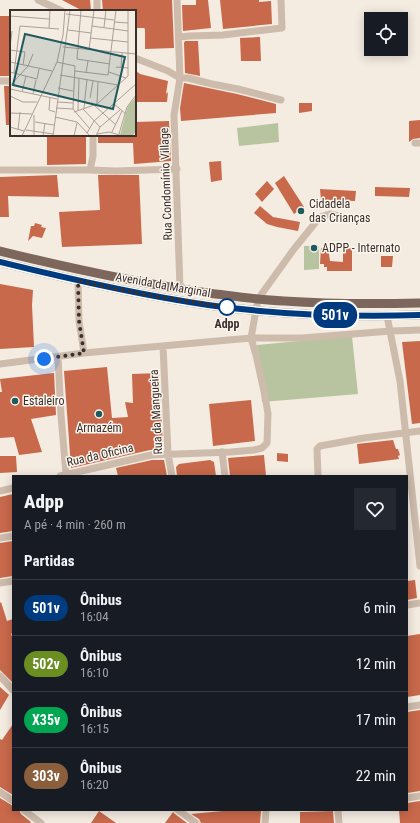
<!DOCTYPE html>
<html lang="pt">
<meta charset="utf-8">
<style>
body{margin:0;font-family:"Roboto Condensed",sans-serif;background:#242831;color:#f1f3f6;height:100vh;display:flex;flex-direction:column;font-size:15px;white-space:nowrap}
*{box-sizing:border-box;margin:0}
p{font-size:13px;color:#9ea1a6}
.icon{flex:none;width:22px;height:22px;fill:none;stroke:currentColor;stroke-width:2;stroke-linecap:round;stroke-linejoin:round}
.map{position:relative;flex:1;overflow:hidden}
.details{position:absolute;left:12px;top:475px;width:396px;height:336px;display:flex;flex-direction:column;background:#171b24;border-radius:0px;box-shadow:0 2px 10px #0003}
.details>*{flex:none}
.badge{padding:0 8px;border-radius:13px;font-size:14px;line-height:26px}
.controls{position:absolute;left:364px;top:12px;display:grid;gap:8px}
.controls a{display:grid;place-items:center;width:44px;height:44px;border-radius:0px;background:#171b24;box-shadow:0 2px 10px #0003;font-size:20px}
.you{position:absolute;width:20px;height:20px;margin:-10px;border:3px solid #fff;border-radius:50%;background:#1a73e8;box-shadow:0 0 0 6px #1a73e833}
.map>.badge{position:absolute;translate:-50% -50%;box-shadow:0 0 0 2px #fff}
h2{padding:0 12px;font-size:15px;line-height:36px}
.round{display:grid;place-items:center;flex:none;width:42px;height:42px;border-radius:0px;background:#242831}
.headline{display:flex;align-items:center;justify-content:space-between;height:68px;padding:0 12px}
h1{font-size:19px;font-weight:800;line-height:30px}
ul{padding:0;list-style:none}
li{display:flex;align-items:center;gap:12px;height:56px;padding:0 12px;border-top:1px solid #363941}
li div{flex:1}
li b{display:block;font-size:15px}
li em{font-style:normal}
li .badge{min-width:44px;font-weight:700;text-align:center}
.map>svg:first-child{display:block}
</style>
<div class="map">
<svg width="420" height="823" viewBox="0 0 420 823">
<rect width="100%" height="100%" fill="#f4ebe1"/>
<path fill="#b8c4a0" d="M 278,123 L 279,142 L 239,146 L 237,128 Z
M 304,246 L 319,246 L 319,269 L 304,270 Z
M 352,336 L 358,394 L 262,402 L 257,345 Z"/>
<path fill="#c8694b" d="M 62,0 L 90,0 L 91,11 L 83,11 Z
M 102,0 L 172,0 L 174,48 L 145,49 L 145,29 L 144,28 L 135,28 L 135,11 L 103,11 Z
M 196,0 L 208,0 L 211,28 L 183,31 L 182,5 L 196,5 Z
M 220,0 L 259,0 L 259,2 L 271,1 L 272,24 L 223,29 Z
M 0,16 L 9,16 L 9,57 L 11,57 L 11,76 L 0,76 Z
M 260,37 L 261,61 L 241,61 L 240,38 Z
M 185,41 L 198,41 L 200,76 L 185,73 L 184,43 Z
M 135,70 L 140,74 L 168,81 L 166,94 L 168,92 L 167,102 L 135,102 Z
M 184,83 L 237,94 L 276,104 L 276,113 L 181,121 L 180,108 Z
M 4,86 L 11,86 L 11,125 L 6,125 Z
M 299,103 L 312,103 L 312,111 L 299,113 Z
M 420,120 L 420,138 L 413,139 L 409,142 L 409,121 Z
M 169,121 L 171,161 L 134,164 L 133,143 L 98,143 L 98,135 L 135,135 L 135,122 Z
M 47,135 L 86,135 L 86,164 L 47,165 Z
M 221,161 L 222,180 L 211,182 L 209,162 Z
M 57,175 L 59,197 L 8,196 L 9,217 L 0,217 L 0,177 Z
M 98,175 L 139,175 L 142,244 L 62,247 L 59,212 L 100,210 Z
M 284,176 L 304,207 L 294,214 L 275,183 Z
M 267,181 L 274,189 L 262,202 L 255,194 Z
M 375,187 L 410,188 L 409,197 L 375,196 Z
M 320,189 L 356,191 L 355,201 L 321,200 Z
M 260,206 L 273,217 L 300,222 L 298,231 L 277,227 L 267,224 L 254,213 Z
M 35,223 L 42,225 L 41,227 L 46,228 L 42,238 L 33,236 L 28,241 L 31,226 L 34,226 Z
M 321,248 L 328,248 L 330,261 L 343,262 L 343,249 L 352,248 L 352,271 L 327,271 L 327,267 L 324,267 L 324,264 L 320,264 Z
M 381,256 L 393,256 L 392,267 L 381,267 Z
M 0,284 L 33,290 L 32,305 L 34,347 L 0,349 Z
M 420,341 L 420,423 L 412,424 L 402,342 Z
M 107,367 L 112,418 L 128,417 L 125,402 L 133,403 L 132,374 L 159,373 L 163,445 L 158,450 L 150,450 L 71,468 L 64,371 Z
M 54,373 L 56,415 L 31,419 L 42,452 L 19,455 L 14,437 L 0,438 L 0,392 L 2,392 L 0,379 Z
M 251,400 L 255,441 L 213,446 L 209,404 Z
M 393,440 L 396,449 L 398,449 L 400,455 L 398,456 L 399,459 L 359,464 L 357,444 Z
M 277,453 L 288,454 L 288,462 L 277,461 Z
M 264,455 L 266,476 L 230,476 L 228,458 Z
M 0,456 L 16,456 L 17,472 L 0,473 Z
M 152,460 L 164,460 L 167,476 L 118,476 L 116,468 Z
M 210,460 L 214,462 L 216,476 L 177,476 L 176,467 L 179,464 Z
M 13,494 L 13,531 L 0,533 L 0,497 Z
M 13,541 L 13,576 L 0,578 L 0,543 Z
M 415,580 L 417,598 L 407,600 L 407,581 Z
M 1,602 L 7,621 L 13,619 L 13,633 L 11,634 L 13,638 L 13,681 L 12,682 L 0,670 L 0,603 Z
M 420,634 L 420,695 L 407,697 L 407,636 Z
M 0,687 L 9,695 L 0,710 Z
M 420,710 L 420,791 L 407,793 L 407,712 Z
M 13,724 L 13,795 L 0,787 L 0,739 L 2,740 Z
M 0,798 L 13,806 L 13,810 L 19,810 L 21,814 L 31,822 L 30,823 L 0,823 Z
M 420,801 L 420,823 L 400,823 L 399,810 L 407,810 L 407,803 Z
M 233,810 L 261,811 L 260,823 L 201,823 L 199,819 L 191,814 Z
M 99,811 L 116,823 L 91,823 Z
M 333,811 L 334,823 L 300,823 L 300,812 Z
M 173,812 L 175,814 L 187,823 L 165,823 Z"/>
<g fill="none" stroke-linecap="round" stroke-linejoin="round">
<path stroke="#cdbbac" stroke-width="7" d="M 38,0 L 62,11
M 97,0 L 97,11
M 177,0 L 180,78 L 174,115 L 180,289
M 179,37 L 190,36 L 223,35 L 282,28 L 281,0
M 135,58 L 168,71 L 180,78 L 188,78 L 212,84 L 238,89 L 281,100
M 0,81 L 11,81
M 93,135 L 93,156 L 90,170 L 116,171 L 177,169
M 415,143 L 420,143
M 0,170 L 90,170
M 78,281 L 79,321 L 84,353
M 387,316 L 400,381 L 420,566
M 163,346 L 168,454 L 172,476
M 58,357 L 61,415 L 66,474
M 0,364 L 84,353 L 251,338 L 302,338 L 391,331 L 420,330
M 222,452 L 225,476
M 60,476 L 151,455 L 231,452 L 254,450 L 262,448 L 267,443 L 268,414 L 265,396 L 256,355 L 251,338 L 258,299 L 294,249 L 320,217 L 330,214 L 353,220
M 318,476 L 317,449 L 320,446 L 364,438 L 420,431
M 0,491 L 13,488
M 0,538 L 13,536
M 0,583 L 13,581
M 407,605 L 420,603
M 0,676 L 13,690
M 407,707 L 420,705
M 0,792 L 13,801
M 407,798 L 420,796
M 24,810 L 41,823
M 178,810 L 196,823
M 338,810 L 339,823
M 265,823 L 266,810"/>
<path stroke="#7d675c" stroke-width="9" d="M 0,251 C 69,268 138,283 208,293 C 233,296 258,300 284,301 C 329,304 375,304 420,303
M 0,262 C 69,279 138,295 208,305 C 278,315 349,317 420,315"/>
</g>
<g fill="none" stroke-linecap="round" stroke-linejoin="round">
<defs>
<path id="line" d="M 0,262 C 69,279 138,295 208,305 C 278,315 349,317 420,315"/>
</defs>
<use href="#line" stroke="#fff" stroke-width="9"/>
<use href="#line" stroke="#003b80" stroke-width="6"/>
<path stroke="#3b302b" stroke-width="4" stroke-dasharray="0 7.2" d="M 44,359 L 84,353 L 79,321 L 78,281 L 147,295 L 227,307"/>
</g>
<g fill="#1f5a5e" stroke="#fbf5ee" stroke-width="1.5">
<circle cx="301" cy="211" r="4"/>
<circle cx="314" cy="248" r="4"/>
<circle cx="15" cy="401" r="4"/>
<circle cx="99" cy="414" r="4"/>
</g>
<circle fill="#fff" stroke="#003b80" stroke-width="2" cx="227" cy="307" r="8"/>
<g text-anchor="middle" stroke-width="3" stroke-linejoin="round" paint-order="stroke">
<g font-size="12" fill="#3b302b" stroke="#fbf5ee">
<text transform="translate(166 184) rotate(-92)" y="4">Rua Condomínio Village</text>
<text transform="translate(163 285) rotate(10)" y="4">Avenida da Marginal</text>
<text transform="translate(156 412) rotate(-93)" y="4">Rua da Mangueira</text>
<text transform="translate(100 455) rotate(-13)" y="4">Rua da Oficina</text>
</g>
<g font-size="12" fill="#3b302b" stroke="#fbf5ee" text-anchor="start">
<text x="309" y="208">Cidadela<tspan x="309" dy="14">das Crianças</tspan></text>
<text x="322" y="252">ADPP - Internato</text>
<text x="23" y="405">Estaleiro</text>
<text x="99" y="432" text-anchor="middle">Armazém</text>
</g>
<g font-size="12" font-weight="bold" fill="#3b302b" stroke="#fbf5ee">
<text x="227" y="328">Adpp</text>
</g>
</g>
<g transform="translate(10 10)">
<rect width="126" height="126" fill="#f4ebe1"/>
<path d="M 126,87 L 126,122 L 122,126 L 110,125 L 118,96 Z" fill="#b8c4a0"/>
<path fill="none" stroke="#aaa098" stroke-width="1" d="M 71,0 L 67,49 L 100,54M 56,4 L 104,10M 0,6 L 39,9M 104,12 L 118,13M 82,16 L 118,21M 94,17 L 96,0M 39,18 L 40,0M 58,20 L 81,23M 80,28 L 118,32M 0,37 L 2,21M 53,37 L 126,44M 0,40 L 15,42 L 13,55M 79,40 L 84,0M 0,52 L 42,61M 47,52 L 65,56 L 63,99 L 80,119M 106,57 L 118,58M 111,57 L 112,43M 65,61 L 98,65 L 106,0M 0,62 L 27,69 L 29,59M 99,62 L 116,68M 4,63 L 10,16 L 49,19M 76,63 L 78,51M 50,65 L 108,75M 0,76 L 18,56 L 23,44M 48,78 L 63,81M 0,79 L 47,89M 12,82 L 16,66M 23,84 L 26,70M 0,86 L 13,92 L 27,92M 40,87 L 39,100 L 45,102M 80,88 L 83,71M 47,92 L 63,93M 87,94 L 88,72M 104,94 L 116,104M 84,95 L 106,115M 46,98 L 63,99M 74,98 L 77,69M 73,99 L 90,117M 68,100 L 69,68M 64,102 L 87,94 L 118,66 L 118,0M 0,103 L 22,104M 24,105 L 24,126M 45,107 L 67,112 L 80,126M 25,112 L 44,115M 0,117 L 14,121M 8,120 L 10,102M 16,120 L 43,124M 102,122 L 112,101M 77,123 L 84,111 L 126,74M 87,124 L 99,122 L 113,126M 109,124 L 117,97 L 126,85M 12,126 L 47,52 L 53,25 L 55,0M 33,126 L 35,113M 43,126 L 60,0M 64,126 L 67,113M 86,126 L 90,117 L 110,100"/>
<path fill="#1f5a5e" fill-opacity="0.15" stroke="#1f5a5e" stroke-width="2" d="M 15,24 L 115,47 L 103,99 L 3,75 Z"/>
<rect width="126" height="126" fill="none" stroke="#3b302b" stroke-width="2"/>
</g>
</svg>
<div class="controls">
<a><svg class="icon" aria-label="locate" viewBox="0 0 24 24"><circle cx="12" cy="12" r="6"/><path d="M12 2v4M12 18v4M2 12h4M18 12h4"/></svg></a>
</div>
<div class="you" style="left:44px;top:359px"></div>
<b class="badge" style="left:335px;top:315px;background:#003b80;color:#fff">501v</b>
<section class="details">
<div class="headline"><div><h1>Adpp</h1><p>A pé · 4 min · 260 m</p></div><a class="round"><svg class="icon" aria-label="heart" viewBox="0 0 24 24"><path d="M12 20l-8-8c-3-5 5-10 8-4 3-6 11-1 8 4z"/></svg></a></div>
<h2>Partidas</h2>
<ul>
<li><span class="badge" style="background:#003b80;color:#fff">501v</span><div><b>Ônibus</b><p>16:04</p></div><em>6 min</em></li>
<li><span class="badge" style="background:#6b8e23;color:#fff">502v</span><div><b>Ônibus</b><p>16:10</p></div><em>12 min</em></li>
<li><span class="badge" style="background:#00a651;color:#fff">X35v</span><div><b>Ônibus</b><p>16:15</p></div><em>17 min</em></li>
<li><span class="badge" style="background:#8b5e3c;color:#fff">303v</span><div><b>Ônibus</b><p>16:20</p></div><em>22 min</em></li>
</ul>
</section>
</div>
